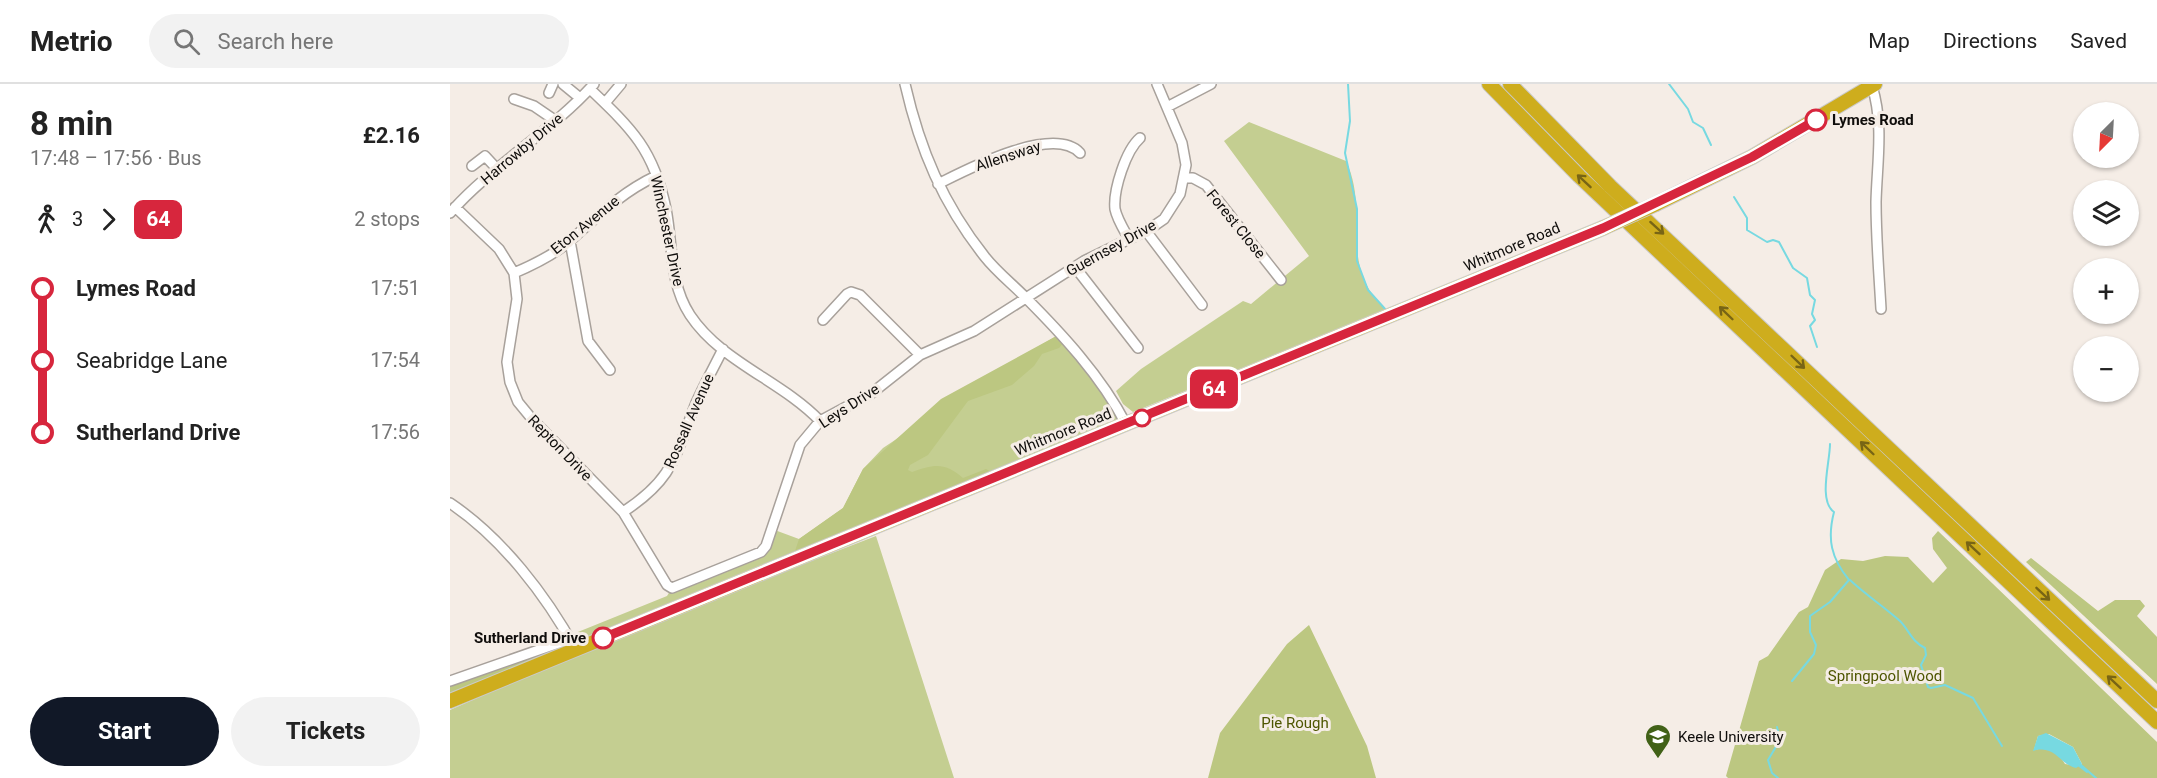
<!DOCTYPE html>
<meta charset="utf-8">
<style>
body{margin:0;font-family:Roboto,sans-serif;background:#f2f2f2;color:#222;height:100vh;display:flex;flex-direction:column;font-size:22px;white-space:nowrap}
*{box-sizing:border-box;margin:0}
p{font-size:20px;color:#767676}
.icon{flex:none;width:33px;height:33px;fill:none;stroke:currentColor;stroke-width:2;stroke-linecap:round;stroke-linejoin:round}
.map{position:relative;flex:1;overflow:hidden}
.panel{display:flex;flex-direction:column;background:#fff;width:450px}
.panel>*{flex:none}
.badge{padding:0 12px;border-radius:9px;font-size:21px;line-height:39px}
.needle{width:39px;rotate:204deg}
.controls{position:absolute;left:1623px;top:18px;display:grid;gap:12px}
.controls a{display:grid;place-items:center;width:66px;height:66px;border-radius:50%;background:#fff;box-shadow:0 2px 4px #0004;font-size:30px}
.map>.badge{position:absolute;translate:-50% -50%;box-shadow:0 0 0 3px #fff}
.legs{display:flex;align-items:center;gap:9px;height:66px;padding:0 30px;font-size:20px}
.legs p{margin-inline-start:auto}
.head{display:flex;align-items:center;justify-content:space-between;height:102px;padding:0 30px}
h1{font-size:33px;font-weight:700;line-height:45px}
.cta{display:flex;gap:12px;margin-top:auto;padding:12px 30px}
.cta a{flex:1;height:69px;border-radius:36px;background:#111827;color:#fff;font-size:24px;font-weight:700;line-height:69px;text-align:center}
.cta a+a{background:#f2f2f2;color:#222}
ul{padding:0 30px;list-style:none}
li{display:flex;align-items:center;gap:21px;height:72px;font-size:22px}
li i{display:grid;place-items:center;width:9px;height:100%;margin:0 8px;background:currentColor}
li i::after{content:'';width:15px;height:15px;margin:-8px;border:4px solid;border-radius:50%;background:#fff}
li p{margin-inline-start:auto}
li:first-child i{background:linear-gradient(#0000 50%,currentColor 0)}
li:last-child i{background:linear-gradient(currentColor 50%,#0000 0)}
header{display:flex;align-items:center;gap:36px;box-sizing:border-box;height:84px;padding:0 30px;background:#fff;border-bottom:2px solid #e0e0e0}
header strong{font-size:28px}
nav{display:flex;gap:33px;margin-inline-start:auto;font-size:21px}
.search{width:420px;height:54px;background:#f2f2f2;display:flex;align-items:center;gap:15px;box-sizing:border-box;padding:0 21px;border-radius:33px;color:#767676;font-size:22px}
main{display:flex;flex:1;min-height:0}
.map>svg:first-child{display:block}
</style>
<header>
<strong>Metrio</strong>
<div class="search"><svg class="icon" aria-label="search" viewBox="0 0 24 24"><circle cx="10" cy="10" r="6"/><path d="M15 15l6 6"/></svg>Search here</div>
<nav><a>Map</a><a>Directions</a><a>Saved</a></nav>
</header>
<main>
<section class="panel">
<div class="head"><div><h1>8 min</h1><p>17:48 – 17:56 · Bus</p></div><b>£2.16</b></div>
<div class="legs"><svg class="icon" aria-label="walk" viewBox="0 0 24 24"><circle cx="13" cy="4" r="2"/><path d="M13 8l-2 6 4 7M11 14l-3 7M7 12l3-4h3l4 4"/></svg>3<svg class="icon" aria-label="forward" viewBox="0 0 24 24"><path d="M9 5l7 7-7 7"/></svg><b class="badge" style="background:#d7263d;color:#fff">64</b><p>2 stops</p></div>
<ul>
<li><i style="color:#d7263d"></i><b>Lymes Road</b><p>17:51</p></li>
<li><i style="color:#d7263d"></i><span>Seabridge Lane</span><p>17:54</p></li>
<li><i style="color:#d7263d"></i><b>Sutherland Drive</b><p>17:56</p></li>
</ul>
<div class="cta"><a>Start</a><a>Tickets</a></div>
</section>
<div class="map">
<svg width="1707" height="694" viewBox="0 0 1707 694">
<rect width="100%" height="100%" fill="#f5ede6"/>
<path fill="#c4ce91" d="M 799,38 L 896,77 C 921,130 886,179 936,226 L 683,328 L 673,320 L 666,307 L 691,285 L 793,217 L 801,220 L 859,172 L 774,57 Z
M 610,250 L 676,340 L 0,617 L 0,597 L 125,566 L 118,552 L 217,512 L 222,504 L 305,472 L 322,445 L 349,455 L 393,424 L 413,385 L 433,364 L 567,275 Z
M 426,452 L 504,694 L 0,694 L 0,626 L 175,549 Z"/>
<path fill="#bcc781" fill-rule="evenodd" d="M 610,250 L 616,256 L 609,264 L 592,270 L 584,282 L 562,301 L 518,317 L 478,371 L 460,381 L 458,386 L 462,388 C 484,380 495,378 513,394 L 536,385 L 545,390 L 320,483 L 318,478 L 345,467 L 349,455 L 393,424 L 413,385 L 491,315 Z
M 1488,447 L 1707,658 L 1707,694 L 1278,694 L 1276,692 L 1309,577 L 1318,572 L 1349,528 L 1358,523 L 1375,486 L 1391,475 L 1413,477 L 1435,472 L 1458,473 L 1483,499 L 1497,484 L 1483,465 L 1482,454 ZM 1599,650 L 1623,663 L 1632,680 L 1629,682 L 1615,680 C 1608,668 1598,662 1584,666 L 1588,652 Z
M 1581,474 L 1648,527 L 1665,516 L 1690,516 L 1695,522 L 1687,532 L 1707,553 L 1707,600 L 1576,478 Z
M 859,541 L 917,662 L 926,694 L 758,694 L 770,649 L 837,560 Z
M 115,558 L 117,562 L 114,567 L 0,610 L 0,600 Z"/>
<path fill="#77d9e1" d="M 1596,649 L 1623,663 L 1632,680 L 1626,684 C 1609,680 1605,660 1583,667 L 1588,652 Z"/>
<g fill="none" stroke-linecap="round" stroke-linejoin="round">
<path stroke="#77d9e1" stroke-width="2" d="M 898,0 L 900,37 L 895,69 L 907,125 L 907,177 L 918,206 L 936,226
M 1219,0 L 1238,25 L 1243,38 L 1253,44 L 1261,61
M 1284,113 L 1297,134 L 1297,146 L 1317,158 L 1323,156 L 1329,158 L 1343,184 L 1357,194 L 1360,211 L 1365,216 L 1362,230 L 1365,236 L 1360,242 L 1367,263
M 1400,496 C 1416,511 1433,522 1450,537 C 1459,546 1462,558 1475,564 L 1476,571 L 1471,581 L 1478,603 L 1481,604 L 1495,601 L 1523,614 L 1552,662
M 1342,597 L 1364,570 L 1366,561 L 1360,548 L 1360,532 L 1380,518 L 1399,496 C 1381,474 1377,455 1384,428 C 1368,417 1380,378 1380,360
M 1327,643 L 1330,656 L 1318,676 L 1322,689 L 1328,694
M 1628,681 L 1637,688
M 1631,681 L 1646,694"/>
<defs>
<path id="minor" d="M 113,0 L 130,14
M 455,0 C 470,66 493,120 535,173 C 546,187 561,199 574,212 C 612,250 651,292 676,340
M 1422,2 C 1434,40 1427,79 1426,118 C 1426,154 1429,189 1431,225
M 140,5 C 182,45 204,66 216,125 C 223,160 219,199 240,231 C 271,278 332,297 370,337
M 99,9 L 103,0
M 64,15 L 84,22 L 106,37
M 155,19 L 171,0
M 717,23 L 761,0
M 22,82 L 35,72 L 48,86
M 735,94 L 743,94 L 756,101 L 831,196
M 488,100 C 516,86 603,40 630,69
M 5,123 L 49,165 L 64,189 L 67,215 L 57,278 L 60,298 L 68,318 L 82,335 L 173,428 L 217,501 L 222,504 L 311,468 L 316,462 L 350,361 L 370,337 L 422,309 L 470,271 L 524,247 L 634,177 L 698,146 L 714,135 L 730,110 L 736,81 L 732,59 L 707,0
M 0,129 C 41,82 101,48 144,0
M 696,147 L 752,221
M 679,155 C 674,146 667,135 665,125 C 663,106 676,66 690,54
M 120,157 L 138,257 L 160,286
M 625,183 L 688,264
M 64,189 C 83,181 104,171 121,156 C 149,131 172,108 206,92
M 373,236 L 397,210 L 401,208 L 410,211 L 470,271
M 0,419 C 52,454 96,511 126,566
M 173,428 C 224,395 225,372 246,319 C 254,301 264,283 273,265
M 0,597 L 120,555"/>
<path id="highway" d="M 1039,0 L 1129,92 L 1707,638
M 1060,0 L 1160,102 L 1707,617
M 1206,120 L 1302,73 L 1425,0
M 0,617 L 1153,144"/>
</defs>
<use href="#minor" stroke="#a8a19b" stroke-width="12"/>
<use href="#highway" stroke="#cacac9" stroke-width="16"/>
<use href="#minor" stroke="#fff" stroke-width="9"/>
<use href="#highway" stroke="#cead1d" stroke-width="14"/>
<defs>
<path id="highway-bridge" d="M 1153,144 L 1206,120"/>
</defs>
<use href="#highway-bridge" stroke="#cacac9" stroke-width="16" stroke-linecap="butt"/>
<use href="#highway-bridge" stroke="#cead1d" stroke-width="14"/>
</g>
<defs><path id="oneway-shaft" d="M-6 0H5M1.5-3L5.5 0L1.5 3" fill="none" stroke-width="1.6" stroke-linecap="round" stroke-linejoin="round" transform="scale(1.5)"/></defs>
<g stroke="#786515">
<use href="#oneway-shaft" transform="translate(1134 97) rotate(-137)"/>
<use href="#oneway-shaft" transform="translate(1207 144) rotate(42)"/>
<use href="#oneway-shaft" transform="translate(1276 229) rotate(-136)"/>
<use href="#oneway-shaft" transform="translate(1348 278) rotate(44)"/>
<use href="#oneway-shaft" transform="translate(1417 364) rotate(-136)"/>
<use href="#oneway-shaft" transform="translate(1523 464) rotate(-137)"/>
<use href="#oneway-shaft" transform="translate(1593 510) rotate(43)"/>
<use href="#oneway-shaft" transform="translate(1664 598) rotate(-137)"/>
</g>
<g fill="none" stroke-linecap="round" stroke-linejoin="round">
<defs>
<path id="line-1" d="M 153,554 L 1153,144 L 1302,73 L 1366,36"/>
</defs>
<use href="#line-1" stroke="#fff" stroke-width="14"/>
<use href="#line-1" stroke="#d7263d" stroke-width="9"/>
</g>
<defs>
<symbol id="university-pin" viewBox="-11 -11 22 30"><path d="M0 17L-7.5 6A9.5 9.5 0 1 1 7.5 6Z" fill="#416117" stroke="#f5ede6"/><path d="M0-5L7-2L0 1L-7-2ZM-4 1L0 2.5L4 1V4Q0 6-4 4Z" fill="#fff"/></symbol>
</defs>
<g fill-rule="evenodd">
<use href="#university-pin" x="1193" y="638" width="30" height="40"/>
</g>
<g fill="#fff" stroke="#d7263d" stroke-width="3">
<circle cx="1366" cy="36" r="10"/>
<circle cx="692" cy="334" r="8"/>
<circle cx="153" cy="554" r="10"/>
</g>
<g text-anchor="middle" stroke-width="6" stroke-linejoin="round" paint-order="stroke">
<g font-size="15" font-weight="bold" fill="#0f0d0b" stroke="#f5ede6" text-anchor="start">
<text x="1382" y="41">Lymes Road</text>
<text x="136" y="559" text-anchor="end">Sutherland Drive</text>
</g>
<g font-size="15" fill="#0f0d0b" stroke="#f5ede6">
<text transform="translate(72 65) rotate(-40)" y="5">Harrowby Drive</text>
<text transform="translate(558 72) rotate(-18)" y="5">Allensway</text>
<text transform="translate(786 140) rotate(51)" y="5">Forest Close</text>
<text transform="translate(135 141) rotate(-39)" y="5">Eton Avenue</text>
<text transform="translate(217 147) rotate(78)" y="5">Winchester Drive</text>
<text transform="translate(1062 163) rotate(-23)" y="5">Whitmore Road</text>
<text transform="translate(661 164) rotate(-29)" y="5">Guernsey Drive</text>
<text transform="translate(399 322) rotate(-33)" y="5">Leys Drive</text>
<text transform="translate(239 337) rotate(-66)" y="5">Rossall Avenue</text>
<text transform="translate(613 348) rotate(-22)" y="5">Whitmore Road</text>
<text transform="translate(110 364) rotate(46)" y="5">Repton Drive</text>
</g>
<g font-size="15" fill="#4e5601" stroke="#f5ede6">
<text x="1435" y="597">Springpool Wood</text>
<text x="845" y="644">Pie Rough</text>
</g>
<g font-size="15" fill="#0f0d0b" stroke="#f5ede6" text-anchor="start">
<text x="1228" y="658">Keele University</text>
</g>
</g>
</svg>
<div class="controls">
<a><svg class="needle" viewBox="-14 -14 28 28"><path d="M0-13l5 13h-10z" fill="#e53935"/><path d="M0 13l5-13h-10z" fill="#767676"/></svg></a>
<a><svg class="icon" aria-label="layers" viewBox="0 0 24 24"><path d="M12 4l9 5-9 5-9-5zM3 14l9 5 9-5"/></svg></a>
<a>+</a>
<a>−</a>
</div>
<b class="badge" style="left:764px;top:305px;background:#d7263d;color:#fff">64</b>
</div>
</main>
